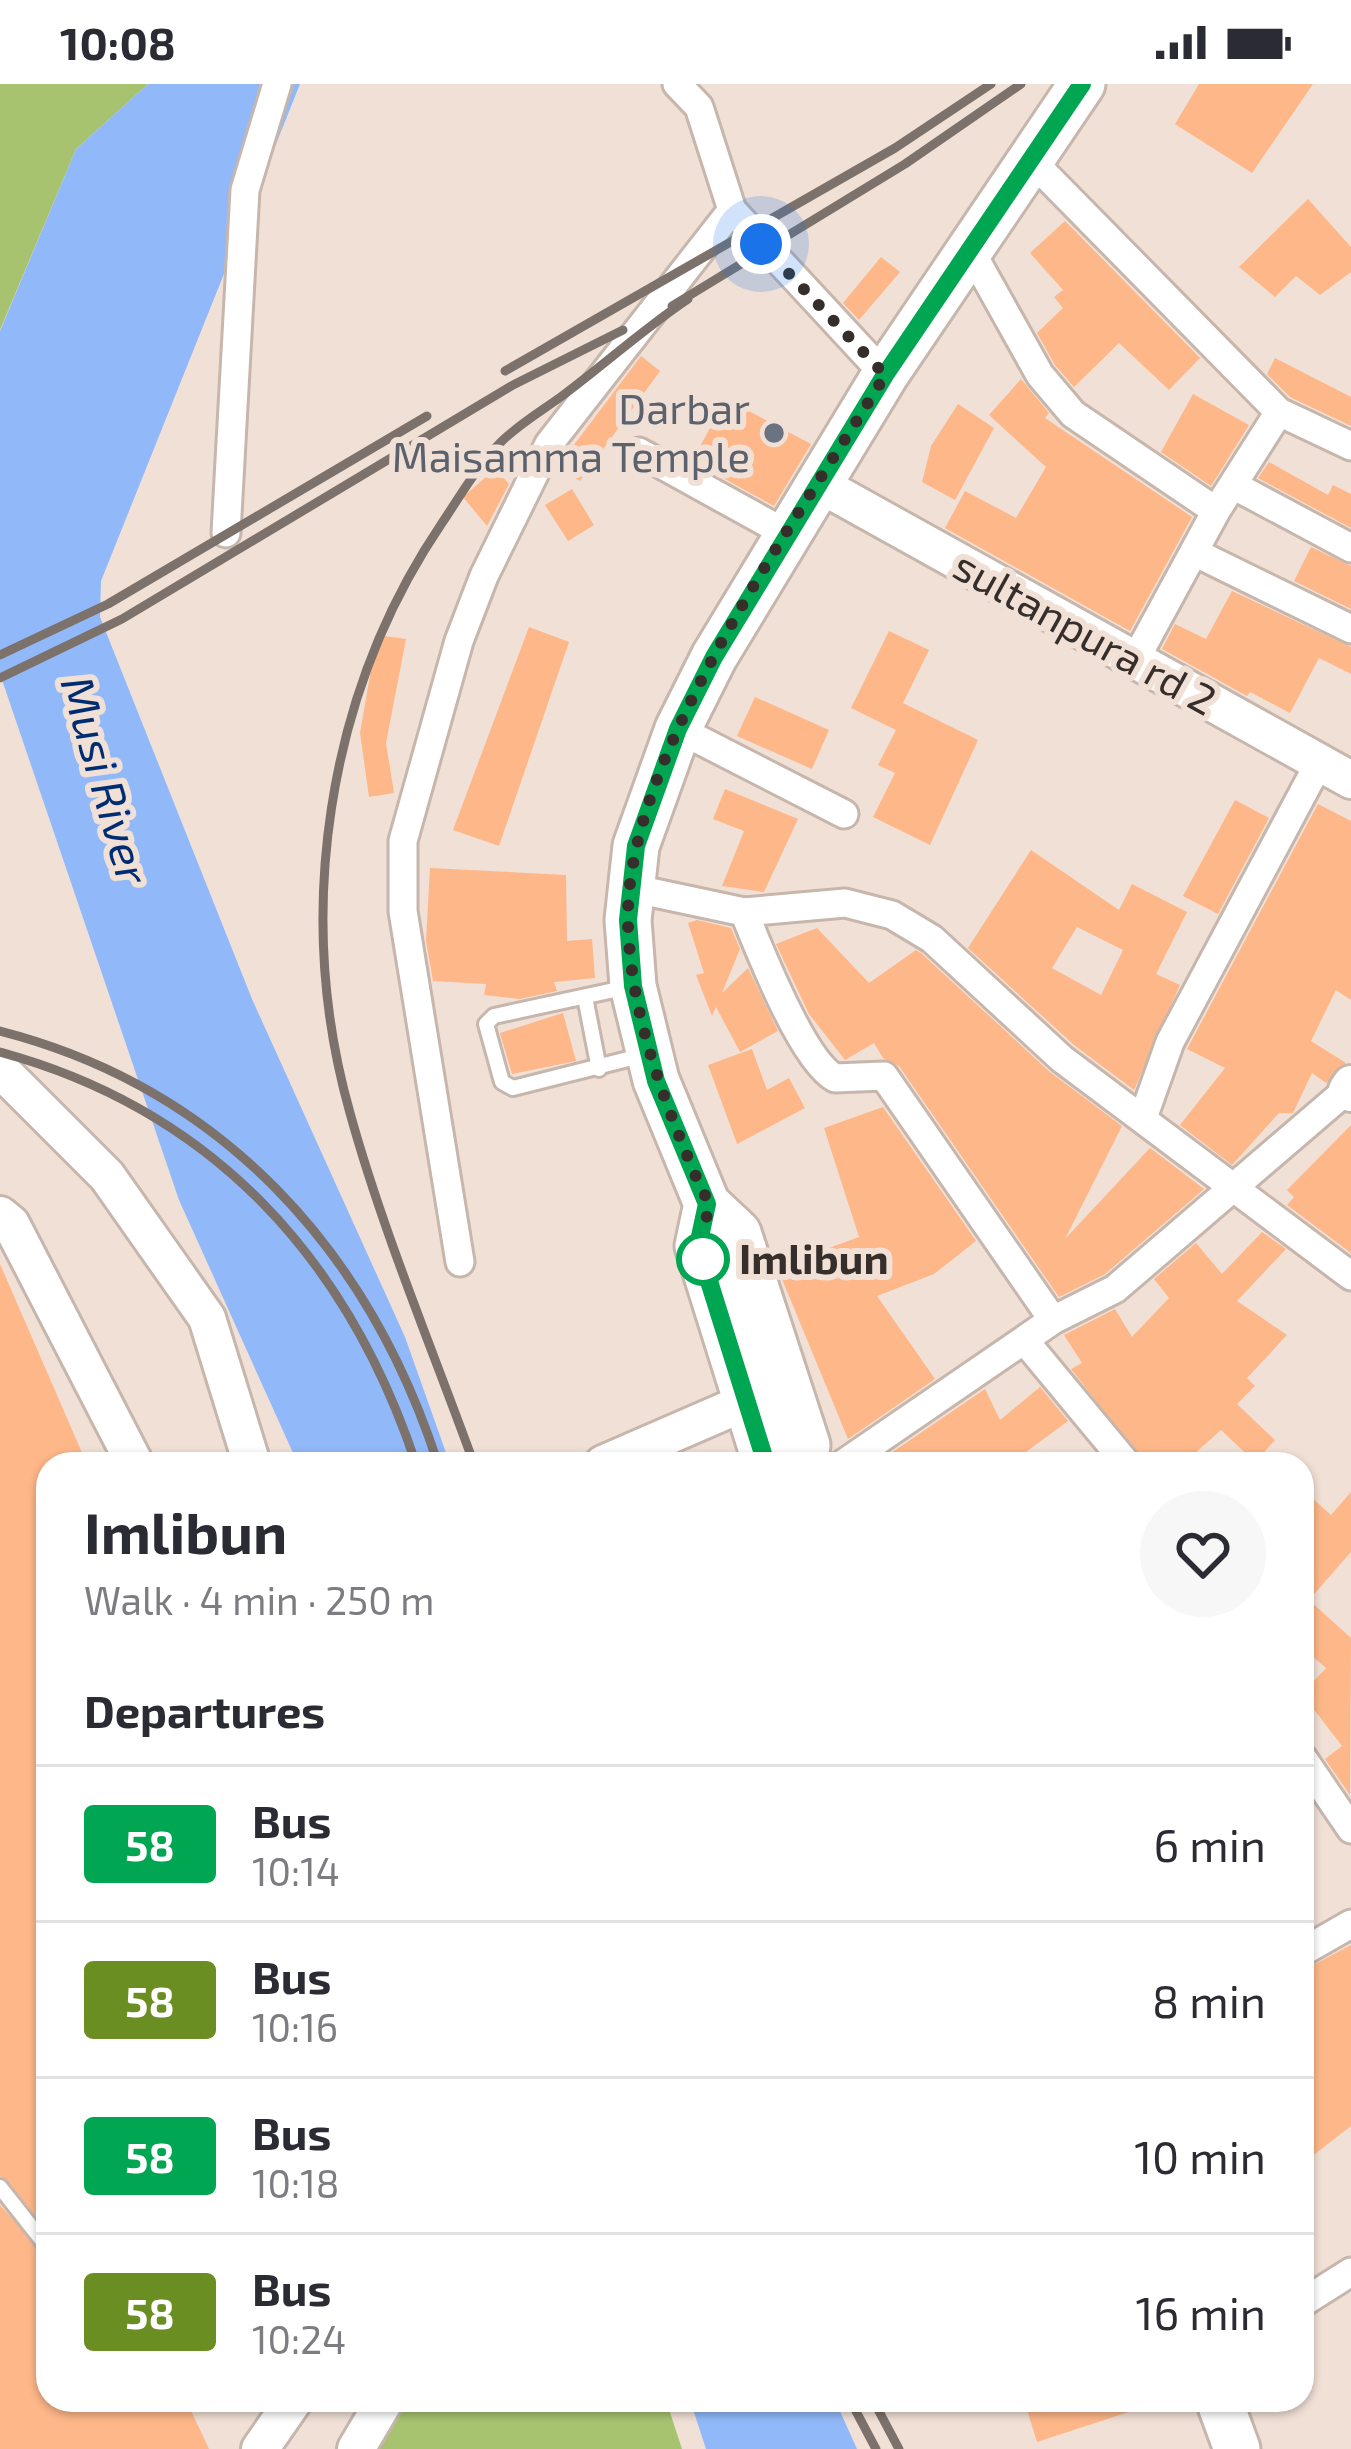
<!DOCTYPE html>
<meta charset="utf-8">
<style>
body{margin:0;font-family:"Exo 2",sans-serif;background:#f7f7f7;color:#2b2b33;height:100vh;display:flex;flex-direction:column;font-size:45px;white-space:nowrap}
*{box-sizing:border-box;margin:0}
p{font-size:39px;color:#7c7c81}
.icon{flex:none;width:66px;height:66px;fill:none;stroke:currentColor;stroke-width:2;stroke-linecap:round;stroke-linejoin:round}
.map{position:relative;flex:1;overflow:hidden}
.side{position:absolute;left:36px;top:1368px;width:1278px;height:960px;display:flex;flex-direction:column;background:#fff;border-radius:36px;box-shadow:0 3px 9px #0004}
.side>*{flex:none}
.badge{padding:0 24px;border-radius:9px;font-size:42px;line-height:78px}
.you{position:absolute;width:60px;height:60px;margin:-30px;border:9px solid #fff;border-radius:50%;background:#1a73e8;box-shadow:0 0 0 18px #1a73e833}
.map>.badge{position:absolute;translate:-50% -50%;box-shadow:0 0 0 6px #fff}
h2{padding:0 48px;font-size:45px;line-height:108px}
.round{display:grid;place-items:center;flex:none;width:126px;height:126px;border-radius:63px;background:#f7f7f7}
.headline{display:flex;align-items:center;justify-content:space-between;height:204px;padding:0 48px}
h1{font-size:57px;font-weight:700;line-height:90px}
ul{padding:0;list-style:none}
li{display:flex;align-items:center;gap:36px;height:156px;padding:0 48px;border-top:3px solid #e1e1e2}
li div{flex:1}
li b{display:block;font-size:45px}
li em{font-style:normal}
li .badge{min-width:132px;font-weight:700;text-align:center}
.status{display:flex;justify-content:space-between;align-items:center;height:84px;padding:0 60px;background:#fff;direction:ltr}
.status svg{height:33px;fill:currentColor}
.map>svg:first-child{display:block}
</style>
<div class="status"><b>10:08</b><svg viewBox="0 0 49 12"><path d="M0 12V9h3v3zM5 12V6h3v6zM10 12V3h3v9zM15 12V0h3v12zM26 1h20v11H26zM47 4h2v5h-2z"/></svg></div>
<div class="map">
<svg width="1351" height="2365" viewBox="0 0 1351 2365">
<rect width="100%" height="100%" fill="#f1e0d6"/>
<path fill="#a8c370" d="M 0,0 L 148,0 L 76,65 L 0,246 Z
M 404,2316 L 666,2316 L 682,2365 L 345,2365 Z"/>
<path fill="#91b9fa" d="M 148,0 L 300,0 L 101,497 L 100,533 L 252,915 L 405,1253 L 450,1380 L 298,1380 L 179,1116 L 0,590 L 0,247 L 76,65 Z
M 690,2316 L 835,2316 L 857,2365 L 706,2365 Z"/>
<path fill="#feb789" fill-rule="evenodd" d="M 1199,0 L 1313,0 L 1252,89 L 1175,40 Z
M 1308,115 L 1351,163 L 1351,188 L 1320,211 L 1296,192 L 1275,213 L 1239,183 Z
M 1065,137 L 1200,274 L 1169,306 L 1119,259 L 1074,303 L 1055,281 L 1037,249 L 1063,224 L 1054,213 L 1063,206 L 1030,169 Z
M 881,173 L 900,188 L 859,236 L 843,219 Z
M 641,272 L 660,287 L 580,397 L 558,382 Z
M 1275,274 L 1351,313 L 1351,342 L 1290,313 L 1267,290 Z
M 1021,295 L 1049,329 L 1045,334 L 1192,433 L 1130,547 L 945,444 L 965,407 L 1016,434 L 1046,383 L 989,331 Z
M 1193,310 L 1249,341 L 1211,402 L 1161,368 Z
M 726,315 L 811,360 L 774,422 L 692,377 Z
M 958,320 L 994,344 L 955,416 L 922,398 L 931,362 Z
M 1269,378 L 1328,411 L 1333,401 L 1351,410 L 1351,444 L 1258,394 Z
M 495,385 L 509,400 L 487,442 L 463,413 Z
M 572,405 L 594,441 L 568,457 L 545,421 Z
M 1311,463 L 1351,482 L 1351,525 L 1294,497 Z
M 1232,507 L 1351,563 L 1351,590 L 1319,574 L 1290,629 L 1250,608 L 1247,612 L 1162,565 L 1175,540 L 1206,555 Z
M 529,543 L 569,558 L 499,762 L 453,746 Z
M 889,547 L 929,566 L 903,619 L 978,656 L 930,761 L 873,733 L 895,689 L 878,681 L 896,646 L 851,624 Z
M 377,551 L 406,555 L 386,659 L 394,709 L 369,713 L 360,649 Z
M 755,613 L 829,646 L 812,685 L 737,652 Z
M 725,705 L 798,735 L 764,808 L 722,802 L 744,747 L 713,735 Z
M 1235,716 L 1269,734 L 1218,830 L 1183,812 Z
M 1318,720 L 1351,737 L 1351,916 L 1336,906 L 1311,957 L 1346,979 L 1326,999 L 1312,989 L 1293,1029 L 1279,1029 L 1232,1081 L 1180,1041 L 1225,984 L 1187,965 Z
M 1031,766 L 1119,826 L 1132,800 L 1187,828 L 1156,890 L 1180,901 L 1134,1006 L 1074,961 L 968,864 ZM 1077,843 L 1123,866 L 1101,911 L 1052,884 Z
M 430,784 L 566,791 L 567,857 L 592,855 L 595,894 L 554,898 L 557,907 L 520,915 L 484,911 L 486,900 L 433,897 L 426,857 Z
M 697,836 L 731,844 L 740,865 L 722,909 L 748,884 L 778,947 L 740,968 L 716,923 L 712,932 L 696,891 L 704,889 L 688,839 Z
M 817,844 L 869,899 L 916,866 L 921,869 L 1050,988 L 1122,1042 L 1065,1155 L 1150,1064 L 1204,1105 L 1105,1190 L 1059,1213 L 899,982 L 883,974 L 874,959 L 845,976 L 809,930 L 776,860 Z
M 563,929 L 576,977 L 512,990 L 500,949 Z
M 752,965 L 767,1006 L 789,994 L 805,1024 L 737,1060 L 708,981 Z
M 883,1023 L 976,1157 L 934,1190 L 877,1212 L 935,1295 L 848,1355 L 777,1183 L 859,1153 L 824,1044 Z
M 1351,1041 L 1351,1169 L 1287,1121 L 1294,1113 L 1287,1106 Z
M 1262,1148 L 1286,1165 L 1237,1217 L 1287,1251 L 1247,1294 L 1255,1302 L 1237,1320 L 1275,1356 L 1255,1378 L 1221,1346 L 1183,1380 L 1145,1380 L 1071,1285 L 1082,1279 L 1064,1251 L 1115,1225 L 1132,1253 L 1169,1214 L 1154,1195 L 1196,1159 L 1222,1190 Z
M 0,1180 L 87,1380 L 48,1380 L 48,2146 L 0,2092 Z
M 1040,1303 L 1068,1337 L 1026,1368 L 1035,1380 L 875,1380 L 985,1305 L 1000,1336 Z
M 1302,1405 L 1331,1431 L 1351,1408 L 1351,1468 L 1309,1516 L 1351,1554 L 1350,1711 L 1325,1675 L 1342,1662 L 1302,1610 L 1326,1584 L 1302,1563 Z
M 1351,1861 L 1351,2042 L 1302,2080 L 1302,1887 Z
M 0,2121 L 48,2175 L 48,2316 L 186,2316 L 209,2365 L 0,2365 Z
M 1024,2316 L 1149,2316 L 1150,2321 L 1037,2358 Z"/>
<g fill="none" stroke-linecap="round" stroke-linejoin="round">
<defs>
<path id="service" d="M 628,903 L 494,932 L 486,940 L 502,998 L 513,1004 L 644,971
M 585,913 L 599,985
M 0,2103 L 48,2164"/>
<path id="minor" d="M 677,0 L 699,23 L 732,126 L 885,291
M 1030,75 L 1279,328 L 1351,362
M 969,164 L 1040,291 L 1073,330 L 1216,427
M 639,368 L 789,451
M 1233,401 L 1351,464
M 226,449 L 245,106 L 277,0
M 1194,468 L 1351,545
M 1135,576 L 1216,427 L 1279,328
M 678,645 L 844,730
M 631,804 L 744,828 L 845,819 L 892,831 L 932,855 L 1062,975 L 1351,1192
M 744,828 C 759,865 802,976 835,994 L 884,992 L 1053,1236
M 1143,1034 L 1170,958 L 1318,681
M 460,1178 L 403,827 L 403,757 L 459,557 L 484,492 L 549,360 L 732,126
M 1025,1257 L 1127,1380
M 843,1380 L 1053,1236 L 1115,1205 L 1347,1006
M 1302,1673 L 1351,1745
M 1302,1868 L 1351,1840
M 1302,2219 L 1351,2188"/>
<path id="tertiary" d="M 819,400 L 1351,696
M 0,985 L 107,1092 L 207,1234 L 252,1380
M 1351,1000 L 1347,1006 L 1351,1009
M 0,1131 L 11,1140 L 135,1380
M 603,1380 L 748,1317
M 260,2365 L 294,2316
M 356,2365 L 385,2316"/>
<path id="primary" d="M 707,1120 L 698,1162 L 764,1373 L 773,1380
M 803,1380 L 807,1361 L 738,1149 L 707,1120 L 656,996 L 633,902 L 628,836 L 636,762 L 678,645 L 714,573 L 885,291 L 1082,0
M 1219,2316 L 1237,2365"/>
</defs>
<use href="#service" stroke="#c6b6ac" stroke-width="20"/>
<use href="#minor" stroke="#c6b6ac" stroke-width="33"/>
<use href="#tertiary" stroke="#c6b6ac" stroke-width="42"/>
<use href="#primary" stroke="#c6b6ac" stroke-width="51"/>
<use href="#service" stroke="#fff" stroke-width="14"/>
<use href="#minor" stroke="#fff" stroke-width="27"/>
<use href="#tertiary" stroke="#fff" stroke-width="36"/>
<use href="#primary" stroke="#fff" stroke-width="45"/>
<path stroke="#7c726b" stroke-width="9" d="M 672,222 L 905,80 L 1021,0
M 505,287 L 895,64 L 991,0
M 0,571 L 108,520 L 427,332
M 0,594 L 122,535 L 513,301 L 623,246
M 0,947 C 222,1004 369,1167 438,1380
M 0,968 C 213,1026 348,1175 416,1380
M 474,1380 C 432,1264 383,1148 350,1029 C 294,831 326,610 442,439 C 460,412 478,381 501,358 C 520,339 545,325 566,309 C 607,278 645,244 688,215
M 850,2316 L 876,2365
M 873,2316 L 899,2365"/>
</g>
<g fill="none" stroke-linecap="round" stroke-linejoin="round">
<defs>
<path id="line" d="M 773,1380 L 764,1373 L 698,1162 L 707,1120 L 656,997 L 633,902 L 628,836 L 636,762 L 678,645 L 714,573 L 885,291 L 1082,0"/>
</defs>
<use href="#line" stroke="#fff" stroke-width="27"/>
<use href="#line" stroke="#00a651" stroke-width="18"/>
<path stroke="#352e2a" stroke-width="12" stroke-dasharray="0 21.6" d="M 703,1175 C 696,1164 709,1140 707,1120 C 706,1109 697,1096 693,1086 C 660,1006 631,928 628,840 C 623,673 799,434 885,291 L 761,160"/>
</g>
<circle fill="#6b7280" stroke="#f1e0d6" stroke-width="4.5" cx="774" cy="349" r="12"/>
<circle fill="#fff" stroke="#00a651" stroke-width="6" cx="703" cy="1175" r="24"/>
<g text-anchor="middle" stroke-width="12" stroke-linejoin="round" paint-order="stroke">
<g font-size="42" fill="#5b616d" stroke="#f1e0d6" text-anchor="end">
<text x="750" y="340">Darbar<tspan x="750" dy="48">Maisamma Temple</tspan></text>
</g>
<g font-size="42" fill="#352e2a" stroke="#f1e0d6">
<text transform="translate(1085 549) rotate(29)" y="15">sultanpura rd 2</text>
</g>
<g font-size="42" font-weight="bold" fill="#352e2a" stroke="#f1e0d6" text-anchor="start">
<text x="739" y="1190">Imlibun</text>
</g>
<g font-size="45" font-style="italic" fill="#002d71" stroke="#f1e0d6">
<text transform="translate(105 696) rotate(74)" y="16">Musi River</text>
</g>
</g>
</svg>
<div class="you" style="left:761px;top:160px"></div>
<section class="side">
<div class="headline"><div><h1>Imlibun</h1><p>Walk · 4 min · 250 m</p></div><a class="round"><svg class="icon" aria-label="heart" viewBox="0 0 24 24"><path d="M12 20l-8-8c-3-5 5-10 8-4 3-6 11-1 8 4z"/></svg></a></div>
<h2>Departures</h2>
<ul>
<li><span class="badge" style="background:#00a651;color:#fff">58</span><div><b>Bus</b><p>10:14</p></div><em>6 min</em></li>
<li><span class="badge" style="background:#6b8e23;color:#fff">58</span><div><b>Bus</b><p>10:16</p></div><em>8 min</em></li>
<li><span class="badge" style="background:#00a651;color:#fff">58</span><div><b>Bus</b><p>10:18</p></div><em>10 min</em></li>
<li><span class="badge" style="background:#6b8e23;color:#fff">58</span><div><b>Bus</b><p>10:24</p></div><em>16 min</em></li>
</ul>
</section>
</div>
